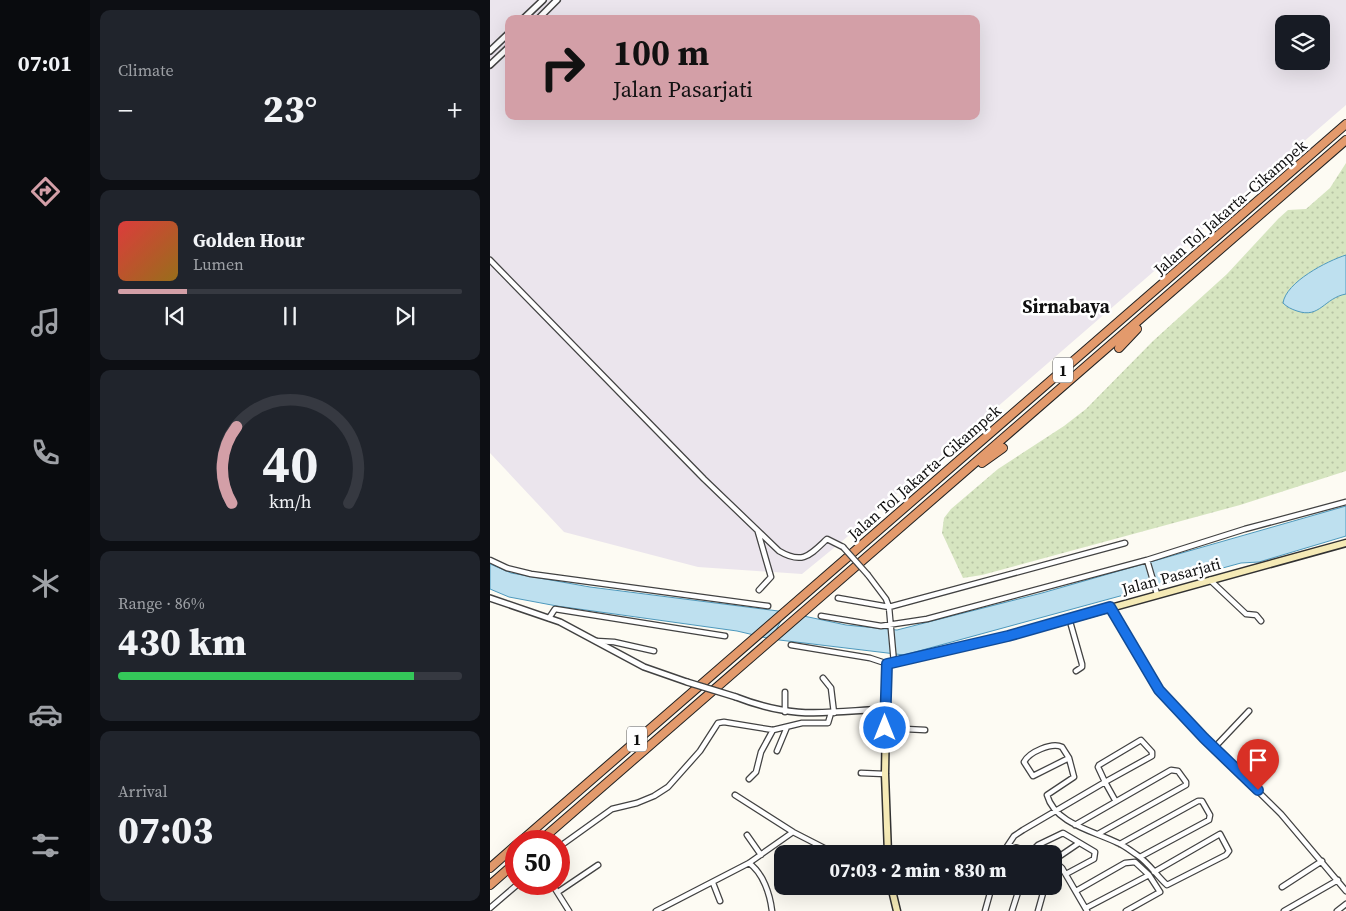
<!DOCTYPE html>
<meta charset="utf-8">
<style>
body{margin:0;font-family:"Source Serif 4",serif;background:#20242c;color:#f1f3f6;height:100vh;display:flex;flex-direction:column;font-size:19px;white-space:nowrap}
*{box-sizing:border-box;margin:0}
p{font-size:16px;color:#9ea1a6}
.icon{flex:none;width:28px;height:28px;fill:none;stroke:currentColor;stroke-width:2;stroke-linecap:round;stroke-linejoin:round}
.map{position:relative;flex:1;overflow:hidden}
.side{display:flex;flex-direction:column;gap:10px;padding:10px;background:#0d0f14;width:400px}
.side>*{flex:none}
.top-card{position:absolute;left:15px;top:15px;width:475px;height:105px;border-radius:10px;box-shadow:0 5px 20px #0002;background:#d39fa7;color:#111;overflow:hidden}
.controls{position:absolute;left:785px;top:15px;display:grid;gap:10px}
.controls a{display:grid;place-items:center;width:55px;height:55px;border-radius:10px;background:#171b24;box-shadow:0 5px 20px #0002;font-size:25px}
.speed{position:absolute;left:15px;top:830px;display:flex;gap:10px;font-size:25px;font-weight:700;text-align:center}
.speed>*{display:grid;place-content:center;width:65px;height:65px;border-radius:50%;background:#171b24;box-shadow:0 5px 20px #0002;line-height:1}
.speed .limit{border:8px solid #d22;background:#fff;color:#111}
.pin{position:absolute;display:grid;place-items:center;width:42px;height:42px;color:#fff;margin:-51px -21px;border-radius:50% 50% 50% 0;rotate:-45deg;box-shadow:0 0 5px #0007}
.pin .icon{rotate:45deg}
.me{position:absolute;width:55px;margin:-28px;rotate:0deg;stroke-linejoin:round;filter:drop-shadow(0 0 4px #0008)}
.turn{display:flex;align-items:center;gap:18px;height:105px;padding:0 25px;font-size:22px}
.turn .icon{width:65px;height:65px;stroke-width:2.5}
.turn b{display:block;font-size:35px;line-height:42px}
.big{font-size:38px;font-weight:800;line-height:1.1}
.side .widget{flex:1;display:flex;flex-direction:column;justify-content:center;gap:8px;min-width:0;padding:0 18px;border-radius:10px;background:#20242c}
.side .dial{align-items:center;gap:0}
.dial svg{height:130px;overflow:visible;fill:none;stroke:#363941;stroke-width:7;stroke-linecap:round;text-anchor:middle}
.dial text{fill:#f1f3f6;stroke:none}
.song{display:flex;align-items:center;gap:15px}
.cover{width:60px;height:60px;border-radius:8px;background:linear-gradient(135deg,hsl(0 70% 55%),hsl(40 70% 35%))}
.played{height:5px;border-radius:2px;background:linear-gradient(90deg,#d39fa7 20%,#363941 20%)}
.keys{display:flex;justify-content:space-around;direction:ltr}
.heat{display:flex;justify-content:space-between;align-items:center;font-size:28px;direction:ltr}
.charge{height:8px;border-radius:4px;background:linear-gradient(90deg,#34c759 86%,#363941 0)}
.trip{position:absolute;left:284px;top:845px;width:288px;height:50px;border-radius:10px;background:#171b24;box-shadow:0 5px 20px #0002;font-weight:800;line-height:50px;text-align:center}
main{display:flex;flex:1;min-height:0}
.menu{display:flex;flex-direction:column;width:90px;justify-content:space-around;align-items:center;background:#090b0e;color:#9ea1a6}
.menu .icon{width:35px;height:35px}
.menu .selected{color:#d39fa7}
.menu b{font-size:22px;color:#f1f3f6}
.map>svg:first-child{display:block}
</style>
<main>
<nav class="menu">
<b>07:01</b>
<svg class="icon selected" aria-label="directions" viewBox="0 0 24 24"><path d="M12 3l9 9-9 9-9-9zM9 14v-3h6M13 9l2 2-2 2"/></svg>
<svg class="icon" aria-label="music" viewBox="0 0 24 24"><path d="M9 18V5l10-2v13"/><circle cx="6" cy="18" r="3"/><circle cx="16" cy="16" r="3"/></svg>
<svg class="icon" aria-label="phone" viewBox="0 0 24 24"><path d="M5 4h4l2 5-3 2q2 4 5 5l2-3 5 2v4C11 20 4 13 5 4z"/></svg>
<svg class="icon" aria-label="climate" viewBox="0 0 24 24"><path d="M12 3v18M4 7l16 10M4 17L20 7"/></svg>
<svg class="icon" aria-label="car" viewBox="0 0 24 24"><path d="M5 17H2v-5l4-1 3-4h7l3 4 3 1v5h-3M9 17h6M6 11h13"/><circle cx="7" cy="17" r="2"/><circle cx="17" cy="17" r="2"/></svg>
<svg class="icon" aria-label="filters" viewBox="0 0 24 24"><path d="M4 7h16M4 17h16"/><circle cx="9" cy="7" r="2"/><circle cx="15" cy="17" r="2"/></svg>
</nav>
<section class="side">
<div class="widget"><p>Climate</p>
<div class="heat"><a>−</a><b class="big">23°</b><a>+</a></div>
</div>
<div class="widget">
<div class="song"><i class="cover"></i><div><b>Golden Hour</b><p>Lumen</p></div></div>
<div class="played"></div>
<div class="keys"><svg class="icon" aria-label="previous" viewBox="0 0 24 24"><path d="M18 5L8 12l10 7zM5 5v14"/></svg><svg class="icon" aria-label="pause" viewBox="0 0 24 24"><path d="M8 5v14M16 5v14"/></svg><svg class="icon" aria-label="next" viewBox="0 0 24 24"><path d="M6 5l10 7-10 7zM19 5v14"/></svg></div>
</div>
<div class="widget dial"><svg viewBox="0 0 100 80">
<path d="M14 69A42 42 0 1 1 86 69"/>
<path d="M14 69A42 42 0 0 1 17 22" stroke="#d39fa7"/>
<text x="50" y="56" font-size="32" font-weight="700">40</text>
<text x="50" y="72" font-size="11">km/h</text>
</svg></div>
<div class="widget"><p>Range · 86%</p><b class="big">430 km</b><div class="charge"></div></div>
<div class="widget"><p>Arrival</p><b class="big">07:03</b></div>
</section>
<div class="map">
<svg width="856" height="911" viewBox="0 0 856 911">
<defs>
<pattern id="green-dots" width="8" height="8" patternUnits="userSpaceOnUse" patternTransform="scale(1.25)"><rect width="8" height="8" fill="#d6e5c0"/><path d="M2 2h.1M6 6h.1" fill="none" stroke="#b6c3a4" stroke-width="1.8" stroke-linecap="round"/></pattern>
</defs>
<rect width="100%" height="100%" fill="#fdfbf3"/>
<path fill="#ebe5ed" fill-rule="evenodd" d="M0,0H856V105L350,543L312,574L208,567L74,532L0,453ZM19,19H486V116H19ZM794,24H831V61H794Z"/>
<path fill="url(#green-dots)" d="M856,163V471L750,505L492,575L473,578L452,533L454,518L461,509L508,469L574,426L596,409L663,341L737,274L788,219L798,210L816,209L840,188Z"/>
<path fill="#bee0ef" stroke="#4e99bd" d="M856,255V294C834,298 830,319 807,311C801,309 797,307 793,303C796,282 837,261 856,255Z
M856,506V536L769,562L751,563L414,655L281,639L247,631L67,606L19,597L0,589V564L21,573L100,587L296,612L282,637L309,615L356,625L407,630L552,593Z"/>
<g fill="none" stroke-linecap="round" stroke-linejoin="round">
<g stroke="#424242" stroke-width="7">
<path id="minor" d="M0,260L214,479L289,551C313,565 320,555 337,539L353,547
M268,532L281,577L269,590
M0,560L17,568L41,574L278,606
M657,560L667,594
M378,575L396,599L399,607L404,663
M720,580L756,614L766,615L771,621
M348,598L399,607L635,543
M620,607L669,690L714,738L791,814L856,891
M331,616L391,626L437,619L657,560L755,529L856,502
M59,618L65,609L235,636
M579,618L592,664V667L586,671
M106,641L124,642L164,651
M301,645L380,658L398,664
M333,678L341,688L344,713
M295,692V712
M395,728L435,730
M724,748L759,711
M287,751L297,727
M579,758L543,776L534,762C539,752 562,742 572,747L579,758L584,777L557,795C565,824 604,831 628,843C635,846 641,851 647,855C659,863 667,876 677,885L736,855L739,851L730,834L664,872
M371,773L395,774
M259,779L266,772L271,752L283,730
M245,795L303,832L346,854
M585,825L681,770L688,771L696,782V785L608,834
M257,835L271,855
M630,844L708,801H712L720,815L719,820L650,857
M518,845L547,854
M69,847L122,809L147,803L164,796L178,787L210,751L228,723L234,722L283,730L312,723H338L341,713
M512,854L524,836L533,830L615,782L608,767L609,765L651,740L662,752V756L615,782L625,800
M539,854L548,845L573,833L605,852L604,859L576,874
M562,859L572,868L597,911
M259,863C273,873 280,894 282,911
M562,863L564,860L589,843
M223,883L230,901
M62,884L79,911
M792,887L832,861
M586,891L635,863L645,862L659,875L670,892L636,911
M68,892L108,865
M0,908L28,884
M596,908L659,875
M166,911L259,863L303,832
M495,911L502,886
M522,911L530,886
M548,911L555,886
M794,911L848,880
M847,911L856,904"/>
</g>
<g stroke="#424242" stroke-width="8">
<path id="tertiary" d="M33,19L53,0
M48,19L67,0
M0,51L19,33
M0,65L19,47
M0,598L70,622L154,667L197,682
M246,697C305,720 335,712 395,709"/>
</g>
<g stroke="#313131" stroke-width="9">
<path id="secondary" d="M398,854L395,774L397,664L519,636L856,543
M401,886L407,911"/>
</g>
<g stroke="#202020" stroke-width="10">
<path id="motorway" d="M629,348L647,329
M492,463L513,448
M31,841L856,124
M50,841L856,140
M0,868L26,845
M0,885L26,862"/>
</g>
<use href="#minor" stroke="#fff" stroke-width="4.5"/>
<use href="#tertiary" stroke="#fff" stroke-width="5"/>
<use href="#secondary" stroke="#f5eab6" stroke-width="6"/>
<use href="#motorway" stroke="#e39a6c" stroke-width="8"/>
<g stroke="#424242" stroke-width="7" stroke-linecap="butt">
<path id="minor-bridge" d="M353,547L378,575"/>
</g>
<g stroke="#424242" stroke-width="8" stroke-linecap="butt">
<path id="tertiary-bridge" d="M197,682L246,697"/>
</g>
<use href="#minor-bridge" stroke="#fff" stroke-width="4.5"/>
<use href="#tertiary-bridge" stroke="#fff" stroke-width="5"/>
</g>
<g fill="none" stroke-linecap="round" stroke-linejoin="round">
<g stroke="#114b97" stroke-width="12">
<path id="route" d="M395,728L397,664L518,636L620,607L669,690L714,738L768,790"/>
</g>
<use href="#route" stroke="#1a73e8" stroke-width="9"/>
</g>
<g text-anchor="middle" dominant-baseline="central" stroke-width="5" stroke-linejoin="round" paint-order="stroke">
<g fill="#fff" stroke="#575757" stroke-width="1">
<rect x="563" y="357.5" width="20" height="25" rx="4"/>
<rect x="137" y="726.5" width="20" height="25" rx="4"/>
</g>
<g font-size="15" font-weight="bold" fill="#0f0f0f">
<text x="573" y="370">1</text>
<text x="147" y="739">1</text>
</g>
<g font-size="16" fill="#0f0f0f" stroke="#fff">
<text transform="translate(740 207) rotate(-41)">Jalan Tol Jakarta–Cikampek</text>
<text transform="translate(434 472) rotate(-41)">Jalan Tol Jakarta–Cikampek</text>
<text transform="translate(681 576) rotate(-15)">Jalan Pasarjati</text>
</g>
<g font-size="19" font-weight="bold" fill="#0f0f0f" stroke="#fff">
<text x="576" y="306">Sirnabaya</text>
</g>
</g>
</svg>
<div class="controls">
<a><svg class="icon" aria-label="layers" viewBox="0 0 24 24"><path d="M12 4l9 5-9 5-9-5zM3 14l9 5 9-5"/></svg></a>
</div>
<div class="speed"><div class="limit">50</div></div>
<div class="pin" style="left:768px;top:790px;background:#d93025"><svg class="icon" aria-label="arrive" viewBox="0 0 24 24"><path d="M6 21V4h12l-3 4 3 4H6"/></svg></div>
<svg class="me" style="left:395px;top:728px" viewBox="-20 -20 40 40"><circle r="17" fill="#1a73e8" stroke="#fff" stroke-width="3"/><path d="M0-11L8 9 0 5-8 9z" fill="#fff"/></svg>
<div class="trip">07:03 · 2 min · 830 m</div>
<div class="top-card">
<div class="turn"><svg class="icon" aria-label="right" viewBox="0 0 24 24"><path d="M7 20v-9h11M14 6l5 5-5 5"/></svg><div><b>100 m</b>Jalan Pasarjati</div></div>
</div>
</div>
</main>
